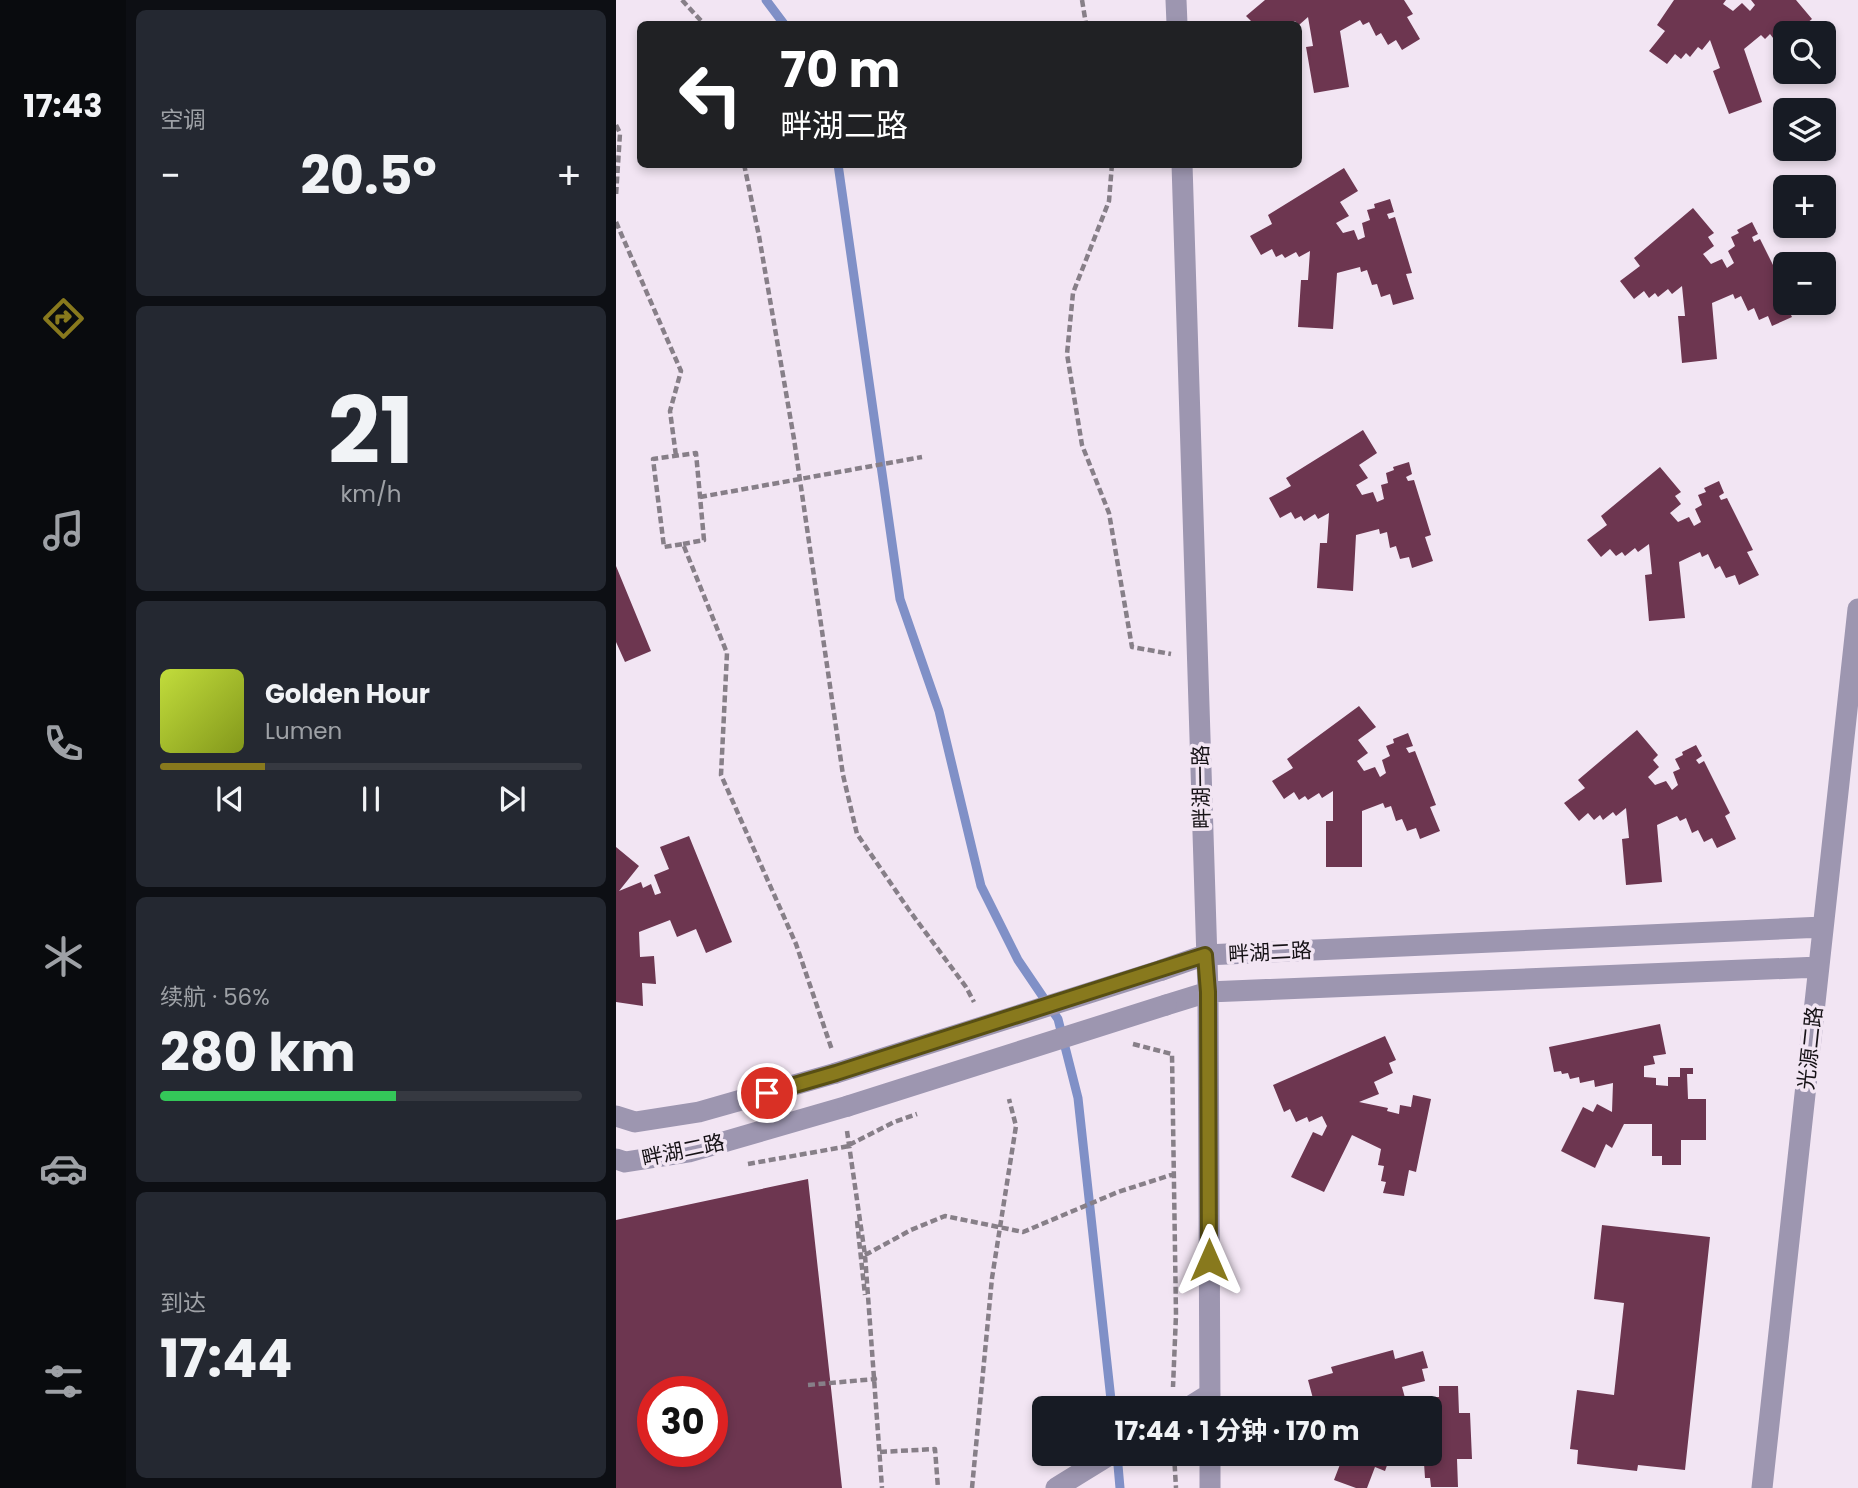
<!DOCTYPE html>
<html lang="zh">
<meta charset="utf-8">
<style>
body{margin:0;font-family:Poppins,"Noto Sans SC",sans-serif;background:#242831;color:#f1f3f6;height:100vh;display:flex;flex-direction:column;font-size:26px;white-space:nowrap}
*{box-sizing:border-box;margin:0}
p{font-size:23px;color:#9ea1a6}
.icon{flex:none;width:38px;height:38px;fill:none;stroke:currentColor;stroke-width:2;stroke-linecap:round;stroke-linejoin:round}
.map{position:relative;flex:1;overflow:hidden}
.drawer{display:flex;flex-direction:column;gap:10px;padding:10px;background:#0d0f14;width:490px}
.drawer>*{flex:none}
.top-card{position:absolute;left:21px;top:21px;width:665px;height:147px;border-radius:10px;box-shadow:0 4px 10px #0003;background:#202124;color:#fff;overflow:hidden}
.fabs{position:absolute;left:1157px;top:21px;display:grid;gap:14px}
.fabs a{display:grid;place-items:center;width:63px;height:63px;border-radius:10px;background:#171b24;box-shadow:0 4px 10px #0003;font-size:35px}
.speed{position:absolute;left:21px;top:1376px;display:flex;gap:14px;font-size:35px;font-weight:700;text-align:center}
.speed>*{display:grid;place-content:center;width:91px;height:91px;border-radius:50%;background:#171b24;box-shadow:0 4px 10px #0003;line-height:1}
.speed .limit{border:10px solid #d22;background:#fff;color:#111}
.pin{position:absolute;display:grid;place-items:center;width:60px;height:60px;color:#fff;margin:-30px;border:4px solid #fff;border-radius:50%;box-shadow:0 2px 7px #0007}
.me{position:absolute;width:77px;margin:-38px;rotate:0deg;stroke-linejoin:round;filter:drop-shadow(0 0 5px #0008)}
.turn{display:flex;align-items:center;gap:24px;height:147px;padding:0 28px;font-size:32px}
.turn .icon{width:91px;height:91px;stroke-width:2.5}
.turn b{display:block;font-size:49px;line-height:60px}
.big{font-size:52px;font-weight:700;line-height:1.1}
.drawer .widget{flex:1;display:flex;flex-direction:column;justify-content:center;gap:10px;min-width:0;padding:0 24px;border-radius:10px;background:#242831}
.drawer .dial{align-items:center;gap:0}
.dial b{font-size:91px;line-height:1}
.song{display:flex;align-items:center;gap:21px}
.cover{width:84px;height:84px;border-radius:10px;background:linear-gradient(135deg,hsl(70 70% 55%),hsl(70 70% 35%))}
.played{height:7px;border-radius:4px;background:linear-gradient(90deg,#88791d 25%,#363941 25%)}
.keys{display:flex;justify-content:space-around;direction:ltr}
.heat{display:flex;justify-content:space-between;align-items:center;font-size:38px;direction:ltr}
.charge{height:10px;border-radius:5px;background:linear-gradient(90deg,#34c759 56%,#363941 0)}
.trip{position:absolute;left:416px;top:1396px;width:410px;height:70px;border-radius:10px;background:#171b24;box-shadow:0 4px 10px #0003;font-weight:700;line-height:70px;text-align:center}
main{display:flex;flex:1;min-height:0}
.tabs{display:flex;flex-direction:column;width:126px;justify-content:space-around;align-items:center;background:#090b0e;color:#9ea1a6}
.tabs .icon{width:49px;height:49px}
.tabs .selected{color:#88791d}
.tabs b{font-size:32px;color:#f1f3f6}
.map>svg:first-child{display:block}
</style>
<main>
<nav class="tabs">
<b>17:43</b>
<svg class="icon selected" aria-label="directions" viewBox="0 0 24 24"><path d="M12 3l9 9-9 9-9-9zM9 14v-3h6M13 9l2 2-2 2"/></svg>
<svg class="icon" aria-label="music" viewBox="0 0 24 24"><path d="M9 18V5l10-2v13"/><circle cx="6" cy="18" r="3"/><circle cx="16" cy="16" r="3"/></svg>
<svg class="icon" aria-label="phone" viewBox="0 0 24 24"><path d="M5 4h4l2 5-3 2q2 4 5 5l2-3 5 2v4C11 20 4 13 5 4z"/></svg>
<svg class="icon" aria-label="climate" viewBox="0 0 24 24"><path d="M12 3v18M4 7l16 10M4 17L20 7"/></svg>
<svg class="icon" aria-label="car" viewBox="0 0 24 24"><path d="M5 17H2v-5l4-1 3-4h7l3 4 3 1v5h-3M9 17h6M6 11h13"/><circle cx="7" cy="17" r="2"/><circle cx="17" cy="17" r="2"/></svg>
<svg class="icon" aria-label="filters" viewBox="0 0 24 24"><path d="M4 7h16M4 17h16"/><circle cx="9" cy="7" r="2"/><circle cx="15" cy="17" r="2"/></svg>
</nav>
<section class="drawer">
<div class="widget"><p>空调</p>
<div class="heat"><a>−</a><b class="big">20.5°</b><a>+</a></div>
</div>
<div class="widget dial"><b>21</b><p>km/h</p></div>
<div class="widget">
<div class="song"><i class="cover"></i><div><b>Golden Hour</b><p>Lumen</p></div></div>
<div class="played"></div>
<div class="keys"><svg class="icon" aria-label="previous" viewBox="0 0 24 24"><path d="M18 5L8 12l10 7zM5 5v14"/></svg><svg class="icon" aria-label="pause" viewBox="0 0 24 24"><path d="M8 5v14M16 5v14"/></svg><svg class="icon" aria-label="next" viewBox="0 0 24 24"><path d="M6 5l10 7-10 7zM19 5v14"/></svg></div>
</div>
<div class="widget"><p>续航 · 56%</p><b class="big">280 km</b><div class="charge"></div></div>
<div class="widget"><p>到达</p><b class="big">17:44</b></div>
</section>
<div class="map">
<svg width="1242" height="1488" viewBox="0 0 1242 1488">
<rect width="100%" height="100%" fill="#f2e5f3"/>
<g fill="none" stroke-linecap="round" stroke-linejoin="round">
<path stroke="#8090c7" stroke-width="9" d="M150,0L168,24
M222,164L284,599L323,711L365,886L402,960L442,1019L462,1098L496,1409
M501,1454L504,1488"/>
</g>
<path fill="#6d3650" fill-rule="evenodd" d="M649,0H788L797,14L791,17L804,39L786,50L780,40L772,45L765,33L760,36L753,22L747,25L744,20L724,31L733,87L698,93L690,47L697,46L692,17L683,25L679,21L675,24H638L630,16Z
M1058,0H1110L1107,4L1117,11L1126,3L1134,11L1139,5L1135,0H1180L1196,19L1191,23L1200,33H1169V43L1164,47L1154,34L1149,39L1145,35L1128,49L1146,102L1113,114L1097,71L1104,68L1094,40L1086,50L1082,47L1074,57L1070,53L1065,59L1059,54L1051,64L1033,51L1049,31L1041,25Z
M728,168L742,191L724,202L733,216L720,223L727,233L738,230L742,240L749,237L746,223L754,220L751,210L759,208L758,204L774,199L778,212L771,214L773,219L779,217L796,273L790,274L798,299L777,305L774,294L765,297L761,284L756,285L751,270L745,272L744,267L721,273L717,329L682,327L685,280H692L694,251L683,257L680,252L669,258L666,254L660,257L656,249L645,255L634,236L656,224L652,215Z
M1077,208L1098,233L1092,237L1098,246L1087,254L1095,264L1106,259L1111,268L1118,263L1112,251L1119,246L1115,237L1123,233L1121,230L1136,222L1142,234L1136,237L1138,242L1144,239L1169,289V292L1164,294L1176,317L1156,326L1152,316L1143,320L1138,308L1132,311L1125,296L1119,299L1117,294L1096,303L1101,359L1066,363L1062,316H1069L1066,286L1056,294L1052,289L1042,297L1039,293L1033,298L1028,291L1018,299L1004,281L1024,266L1018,258Z
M747,430L761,453L743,465L752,478L740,485L746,495L757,492L761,502L768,499L765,485L772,483L770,473L778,470L777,467L793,462L796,474L790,477L792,481L798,480L815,535L809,537L817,561L796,568L793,557L784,559L780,546L774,548L771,532L764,534L763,529L740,535L737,591L701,588L704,543H711L713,513L702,519L699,514L688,521L685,516L679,519L675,512L664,518L653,498L675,486L670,478Z
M1044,467L1065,492L1059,496L1065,504L1054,513L1062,522L1073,517L1078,526L1085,522L1079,509L1086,505L1082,495L1090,492L1088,488L1103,481L1108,493L1103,496L1105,500L1111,498L1137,550L1131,552L1143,575L1123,585L1119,575L1110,578L1104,566L1099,569L1092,554L1086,557L1084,552L1063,562L1069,618L1033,621L1029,575L1036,574L1033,544L1022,552L1019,548L1009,556L1006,552L1000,556L994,549L985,557L971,540L991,525L985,516Z
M0,566L35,651L9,662L0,642Z
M743,706L760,727L742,740L752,753L741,761L748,771L759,767L764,777L770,773L766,760L774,756L770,746L778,743L777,739L792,733L797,746L790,748L793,753L799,751L820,805L814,807L824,831L804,839L800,828L791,831L786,819L780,821L775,806L769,808L767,803L746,811V867H710V821H717V791L706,798L703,793L692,800L689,796L683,800L678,792L668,799L656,781L677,768L671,759Z
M1021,730L1042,755L1037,760L1043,767L1032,777L1039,785L1050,781L1056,790L1062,785L1057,772L1064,769L1059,759L1067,755L1066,752L1080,745L1086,756L1080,760L1083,764L1088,761L1114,813L1109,816L1120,839L1101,848L1096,838L1088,842L1082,830L1076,833L1070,818L1064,821L1061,816L1041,825L1046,882L1010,885L1006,839L1013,838L1010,808L1000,816L997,812L987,820L984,815L978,820L972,813L963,821L948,803L969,788L962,780Z
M73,836L116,942L90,953L80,929L61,937L54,920L23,932L24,957L38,956L40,984L26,983L27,1006L0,1002V847L23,866L3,891L25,882L27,888L35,884L39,895L45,893L38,875L53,869L44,847Z
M1044,1024L1050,1054L1037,1056L1039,1064L1028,1066V1077L1040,1078V1085L1052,1086V1077H1064V1068H1077V1074H1071L1072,1099H1090V1140H1065V1165H1046V1156H1036V1124H1008L996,1148L990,1144L979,1168L945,1151L967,1107L977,1112L981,1104L996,1112L997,1083L979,1087L978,1080L964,1083L963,1077L954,1079L952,1073L946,1074L945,1071L938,1072L933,1047Z
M769,1036L780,1060L773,1063L777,1073L758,1082L763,1094L743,1102L772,1108L771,1111L783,1114L784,1105L795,1107L797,1095L815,1099L800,1172L793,1170L788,1196L767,1193L770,1182L765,1181L768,1166L762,1165L765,1149L736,1135L708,1192L675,1177L697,1132L706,1136L711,1126L706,1116L693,1122L691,1117L680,1122L674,1109L668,1112L657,1085Z
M192,1179L226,1488H0V1220ZM37,1391H96V1451H37Z
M986,1225L1094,1237L1069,1470L1022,1465L1021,1471L961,1464L962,1450L954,1449L961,1390L998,1395L1008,1303L978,1299Z
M777,1350L779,1359L807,1351L812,1368L806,1369L809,1381L786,1387L791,1405H801V1409H707L706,1404L699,1406L692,1380L717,1373L715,1367Z
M823,1386H842L843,1413H854L856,1459H841L842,1487H815L814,1478H809L808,1463H802V1454H814V1397H823Z
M728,1454H775L769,1471L759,1467L751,1488H740L718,1480Z"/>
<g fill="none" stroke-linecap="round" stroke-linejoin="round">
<path stroke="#877f88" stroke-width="4.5" stroke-dasharray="7 3.5" stroke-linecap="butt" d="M66,0L88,24
M466,0L470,24
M0,125L4,133L0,196
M128,164L143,236L178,439L227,775L241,834L293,910L350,987L358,1002
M496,164L493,201L457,293L451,354L466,445L493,513L516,647L555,654
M0,222L65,371L54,411L60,456
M67,544L88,540L80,453L37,459L48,547L67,544L111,653L105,775L180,944L216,1050
M517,1044L556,1054L560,1315L557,1387
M231,1131L249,1255L266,1488
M233,1145L278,1122L301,1114
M132,1164L233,1146
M241,1221L249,1295
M249,1255L295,1230L329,1216L407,1232L502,1192L558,1174
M192,1385L259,1379L258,1377
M264,1452L319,1449L322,1488
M558,1454L560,1488
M356,1488L376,1278L400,1126L393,1099"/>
<path stroke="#9d96b0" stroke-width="21" d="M560,0L561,24
M566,164L592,992L594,1409
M546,970L589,955L1207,927
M550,1005L592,992L1203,967
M0,1116L19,1122L83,1112L220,1073
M0,1159L9,1162L73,1152L232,1106
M570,1409L594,1394
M594,1454V1488
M440,1488L495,1454
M1146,1488L1242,609"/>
<path stroke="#877f88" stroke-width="4.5" stroke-dasharray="7 3.5" stroke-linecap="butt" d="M84,497L306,457"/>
<path stroke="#9d96b0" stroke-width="21" d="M220,1073L546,970
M232,1106L550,1005"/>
</g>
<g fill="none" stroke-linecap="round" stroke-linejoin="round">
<g stroke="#584f13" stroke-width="18">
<path id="route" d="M151,1093L220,1073L589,955L592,992L593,1260"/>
</g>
<use href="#route" stroke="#88791d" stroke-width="12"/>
</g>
<g text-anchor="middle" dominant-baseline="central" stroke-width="7" stroke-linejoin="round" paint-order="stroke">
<g font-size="21" fill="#161216" stroke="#f2e5f3">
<text transform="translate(585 787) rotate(-91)">畔湖一路</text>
<text transform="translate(654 952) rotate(-3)">畔湖二路</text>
<text transform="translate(1194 1048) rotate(-84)">光源二路</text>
<text transform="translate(67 1150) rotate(-12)">畔湖二路</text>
</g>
</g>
</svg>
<div class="fabs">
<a><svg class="icon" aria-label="search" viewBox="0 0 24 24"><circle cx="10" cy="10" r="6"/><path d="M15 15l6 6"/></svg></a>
<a><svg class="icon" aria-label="layers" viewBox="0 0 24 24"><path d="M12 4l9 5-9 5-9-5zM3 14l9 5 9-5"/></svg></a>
<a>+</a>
<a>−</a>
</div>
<div class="speed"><div class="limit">30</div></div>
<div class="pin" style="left:151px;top:1093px;background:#d93025"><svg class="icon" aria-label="arrive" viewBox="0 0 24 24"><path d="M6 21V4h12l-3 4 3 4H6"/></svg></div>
<svg class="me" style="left:593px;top:1260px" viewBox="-20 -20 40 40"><path d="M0-17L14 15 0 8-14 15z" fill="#88791d" stroke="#fff" stroke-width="4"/></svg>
<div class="trip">17:44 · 1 分钟 · 170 m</div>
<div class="top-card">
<div class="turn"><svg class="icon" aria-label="left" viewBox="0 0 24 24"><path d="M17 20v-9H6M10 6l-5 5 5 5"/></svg><div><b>70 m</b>畔湖二路</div></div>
</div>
</div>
</main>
